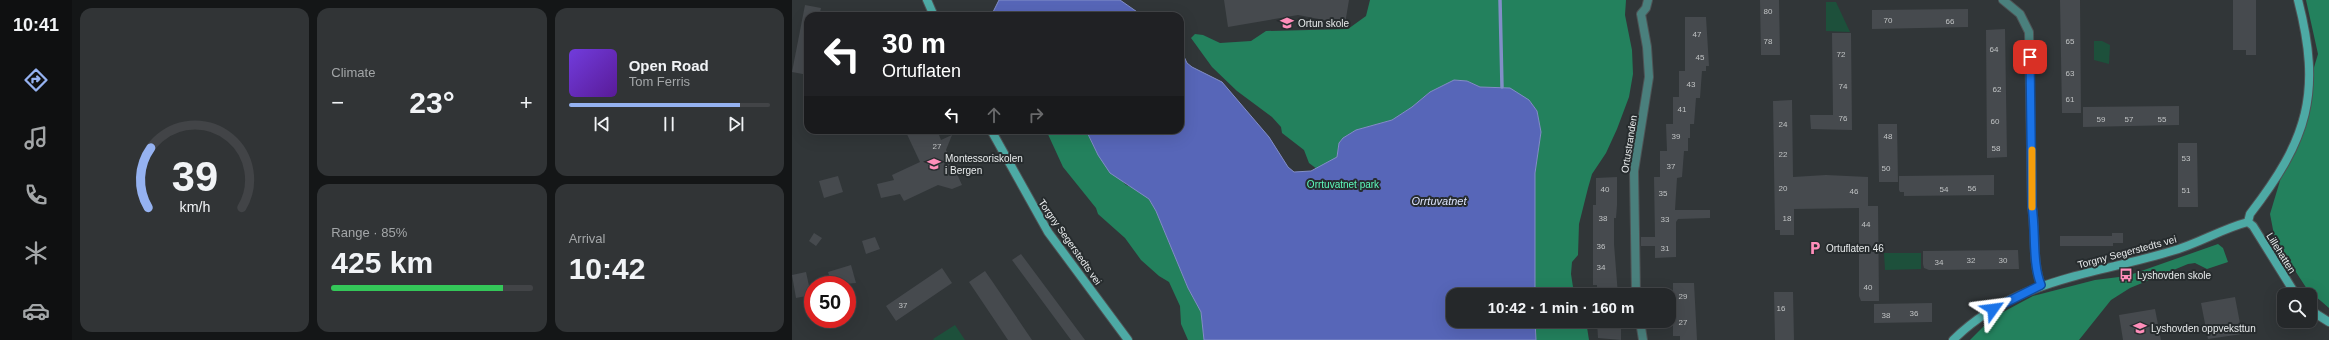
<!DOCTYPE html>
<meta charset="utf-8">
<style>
body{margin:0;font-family:Helvetica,sans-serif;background:#313436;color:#f1f3f6;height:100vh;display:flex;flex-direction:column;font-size:15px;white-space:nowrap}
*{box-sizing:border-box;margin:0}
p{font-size:13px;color:#a3a6a8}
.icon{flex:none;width:22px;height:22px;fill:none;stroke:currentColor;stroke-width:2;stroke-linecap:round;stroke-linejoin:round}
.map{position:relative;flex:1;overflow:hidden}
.details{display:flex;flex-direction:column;gap:8px;padding:8px;background:#141617;width:720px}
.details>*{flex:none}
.hud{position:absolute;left:12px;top:12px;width:380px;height:122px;border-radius:12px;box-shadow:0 4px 16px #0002,0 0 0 1px #424447;background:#202124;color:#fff;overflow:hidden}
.buttons{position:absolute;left:1485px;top:288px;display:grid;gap:8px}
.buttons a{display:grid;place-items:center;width:40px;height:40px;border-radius:8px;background:#25282a;box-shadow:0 4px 16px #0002,0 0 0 1px #424447;font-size:20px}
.speed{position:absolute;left:12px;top:276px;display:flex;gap:8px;font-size:20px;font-weight:700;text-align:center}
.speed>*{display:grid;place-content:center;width:52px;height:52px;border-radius:50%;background:#25282a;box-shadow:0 4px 16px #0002,0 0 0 1px #424447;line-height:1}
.speed .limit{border:6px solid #d22;background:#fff;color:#111}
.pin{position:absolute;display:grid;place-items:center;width:34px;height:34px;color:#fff;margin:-17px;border-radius:8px;box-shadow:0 2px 6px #0006}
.me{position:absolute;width:44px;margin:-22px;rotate:59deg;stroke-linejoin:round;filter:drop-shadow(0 0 3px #0008)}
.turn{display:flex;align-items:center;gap:14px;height:84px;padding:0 12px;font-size:18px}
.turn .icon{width:52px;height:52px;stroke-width:2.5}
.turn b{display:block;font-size:28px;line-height:34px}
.lanes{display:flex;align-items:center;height:38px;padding:0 12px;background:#0003;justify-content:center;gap:20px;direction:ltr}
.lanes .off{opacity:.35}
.big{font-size:30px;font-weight:700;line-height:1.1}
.details .tile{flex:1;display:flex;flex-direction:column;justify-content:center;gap:6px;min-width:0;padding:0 14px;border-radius:12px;background:#313436}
.details .dial{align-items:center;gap:0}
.dial svg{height:104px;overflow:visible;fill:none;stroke:#424447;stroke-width:7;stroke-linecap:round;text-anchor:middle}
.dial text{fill:#f1f3f6;stroke:none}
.song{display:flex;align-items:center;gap:12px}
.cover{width:48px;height:48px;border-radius:6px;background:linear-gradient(135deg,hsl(260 70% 55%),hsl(270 70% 35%))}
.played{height:4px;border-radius:2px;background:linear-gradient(90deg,#95b2f1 85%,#424447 85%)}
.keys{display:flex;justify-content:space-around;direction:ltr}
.heat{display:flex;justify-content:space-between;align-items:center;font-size:22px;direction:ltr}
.charge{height:6px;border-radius:3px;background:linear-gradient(90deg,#34c759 85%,#424447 0)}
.details .tiles{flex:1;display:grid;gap:8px;grid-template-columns:repeat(3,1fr)}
.tile:first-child{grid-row:span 2}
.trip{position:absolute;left:654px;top:288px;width:230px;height:40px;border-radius:12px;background:#25282a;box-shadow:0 4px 16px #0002,0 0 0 1px #424447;font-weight:700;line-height:40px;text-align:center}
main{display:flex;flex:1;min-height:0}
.tab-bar{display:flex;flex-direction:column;width:72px;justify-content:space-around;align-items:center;background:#0f1011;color:#a3a6a8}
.tab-bar .icon{width:28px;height:28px}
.tab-bar .active{color:#95b2f1}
.tab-bar b{font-size:18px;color:#f1f3f6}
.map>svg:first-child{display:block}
</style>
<main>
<nav class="tab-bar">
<b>10:41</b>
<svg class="icon active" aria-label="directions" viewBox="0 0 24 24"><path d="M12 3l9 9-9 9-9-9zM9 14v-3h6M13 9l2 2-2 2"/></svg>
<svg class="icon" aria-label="music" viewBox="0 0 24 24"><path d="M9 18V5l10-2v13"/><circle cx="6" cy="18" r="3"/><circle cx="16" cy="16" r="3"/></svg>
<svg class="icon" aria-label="phone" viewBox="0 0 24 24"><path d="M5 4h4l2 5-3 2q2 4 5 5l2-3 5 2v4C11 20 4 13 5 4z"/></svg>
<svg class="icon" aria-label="climate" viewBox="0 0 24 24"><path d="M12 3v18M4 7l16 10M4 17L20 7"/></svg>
<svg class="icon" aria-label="car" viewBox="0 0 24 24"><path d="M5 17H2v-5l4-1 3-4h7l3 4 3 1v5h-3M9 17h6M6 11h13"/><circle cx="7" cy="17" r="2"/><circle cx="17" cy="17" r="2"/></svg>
</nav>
<section class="details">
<div class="tiles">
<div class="tile dial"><svg viewBox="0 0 100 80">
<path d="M14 69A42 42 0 1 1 86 69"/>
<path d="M14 69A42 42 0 0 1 16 23" stroke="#95b2f1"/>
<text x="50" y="56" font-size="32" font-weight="700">39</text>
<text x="50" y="72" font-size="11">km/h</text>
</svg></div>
<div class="tile"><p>Climate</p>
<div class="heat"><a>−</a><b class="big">23°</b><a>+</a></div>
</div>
<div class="tile">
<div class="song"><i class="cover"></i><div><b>Open Road</b><p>Tom Ferris</p></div></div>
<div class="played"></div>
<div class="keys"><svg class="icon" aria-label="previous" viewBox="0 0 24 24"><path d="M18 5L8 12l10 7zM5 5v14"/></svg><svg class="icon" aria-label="pause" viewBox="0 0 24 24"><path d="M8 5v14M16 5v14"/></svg><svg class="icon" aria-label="next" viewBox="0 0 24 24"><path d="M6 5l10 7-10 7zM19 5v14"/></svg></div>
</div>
<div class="tile"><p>Range · 85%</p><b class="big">425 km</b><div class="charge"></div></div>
<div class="tile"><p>Arrival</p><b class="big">10:42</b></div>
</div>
</section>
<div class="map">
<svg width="1537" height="340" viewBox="0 0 1537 340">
<rect width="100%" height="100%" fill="#313638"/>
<path fill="#1d503b" d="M1034,2H1044L1058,32L1034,31Z
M1302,41H1310L1318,45L1317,64L1302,60Z
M1092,253H1129V269L1093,270Z
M163,325L173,340H142L141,339Z"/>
<path fill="#23815d" d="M578,0H834L833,15L840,50L841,74L837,97L825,129L814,153L800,174L796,188L787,224L786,255L780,262L779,274L781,287L788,295H743V173L749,132L745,111L737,100L710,87H688L675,81L662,80L638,92L620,107L600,120L564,130L551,138L547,143L545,157L525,169L517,163L512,150L490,133L489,127L480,117L445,91L420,67L399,38L403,34L411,35L428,43L459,41L474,31L556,29L574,16Z
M1514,0H1537V308L1515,289L1483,240L1478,214L1526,54Z
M254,130H294L306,155L334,185L347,190L357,199L364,211L396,288L409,312L412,340H396L389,324L388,306L377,282L367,276L349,260L333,238L306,214L304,208L271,167Z
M1426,244L1431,248L1436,262L1415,269L1403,263L1396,264L1338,288L1319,300L1287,340H1178L1200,318L1241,296L1303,280L1335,276Z
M743,321H794L797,340H744Z"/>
<path fill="#5766b8" stroke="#828ec8" d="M207,0H328L351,16H199Z
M388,48L395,63L400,67L430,82L477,137L496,167L502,172L519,171L545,157L547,143L551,138L564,130L600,120L620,107L638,92L662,80L675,81L688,87L718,88L737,100L745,111L749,132L743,173V295H661V321H743L744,340H412L409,312L396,288L364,211L357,199L318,173L306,155L294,130H388Z"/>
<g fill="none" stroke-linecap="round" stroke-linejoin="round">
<path stroke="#828ec8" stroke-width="3.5" d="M708,0L710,87"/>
</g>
<path fill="#464a4e" d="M432,0H557L553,24L506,15L436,27Z
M968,0H987L988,55H969Z
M1268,0H1288L1289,113H1270Z
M1441,0H1464V55H1454V50H1441Z
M13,5L29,8L27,16H16V75L0,72Z
M1176,9V27L1080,29V10Z
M893,17H914L917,66H914V71H910L908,98H904L902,124H898V138H896V151H892L890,177L885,178L883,210H918V218L886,219L884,222V257L863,258V246H849V237H863L862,177H868V151H875L874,124H881V97H887V71H893Z
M1213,29L1215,157L1195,158L1194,30Z
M1040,33H1059L1060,130L1019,129L1018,115H1041Z
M1000,100L1001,177L1034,175L1076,177V206H1086L1087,301H1069L1067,296V208L1002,209V235H988V230H983L981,101Z
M1387,106V125L1291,127V107Z
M1086,124H1105L1106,182H1087Z
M113,130H145L149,140L160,135L154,150L170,185L160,189L146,185L112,201L108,194L89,198L85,184L102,180L100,175L128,162Z
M1386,143H1405L1406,207H1386Z
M1202,175V195L1112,196V192H1108L1107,190V176Z
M46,176L51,192L32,198L27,181Z
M825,177V205L824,218H822V244L826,295H805V285H801V205H804V178Z
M22,233L30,238L24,246L17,241Z
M1320,233H1331V243H1321V246H1268V236H1320Z
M83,237L88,249L74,254L70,241Z
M1226,250L1227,269L1137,270L1132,268L1131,264V251Z
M229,254L293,340H279L220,260Z
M59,265L64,283L40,285L36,272Z
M150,268L160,283L104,321L94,306Z
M193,271L200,281L240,340H216L177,282Z
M14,272L19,295L4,298L0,275Z
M881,283H902L905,340H888V336H881Z
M982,292H1001L1002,340H983Z
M1443,297L1450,334L1416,339L1409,303Z
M1140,303V322L1082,323V304Z
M1363,309L1369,340H1331L1327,315Z
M805,321H829V340L806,338Z"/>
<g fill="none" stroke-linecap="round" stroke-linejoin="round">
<g stroke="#4e5355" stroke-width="10">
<path id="minor" d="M1211,0L1228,14L1237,32L1240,207C1244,231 1240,263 1249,285
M844,295L842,171L857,77L855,47L849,14L854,8L856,0
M848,321L851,340"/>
</g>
<g stroke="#4e5355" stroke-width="10">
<path id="secondary" d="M135,0L142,16
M199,130L256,232L336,340
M1456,222L1458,214C1516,139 1530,93 1506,0
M1456,222L1461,226L1504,295
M1518,310L1537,322
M1161,340C1223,279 1301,275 1380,251C1406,244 1429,229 1456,222"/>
</g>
<use href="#minor" stroke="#4a807d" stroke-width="8"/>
<use href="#secondary" stroke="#4daaa5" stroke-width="8"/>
</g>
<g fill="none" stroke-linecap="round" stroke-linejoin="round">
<g stroke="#114b97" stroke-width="10">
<path id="route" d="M1201,309L1249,285C1240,264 1244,231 1240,206L1238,57"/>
</g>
<use href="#route" stroke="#1a73e8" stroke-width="7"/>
<path stroke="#f59e0b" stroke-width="7" d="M1240,150V207"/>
</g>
<defs>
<g id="school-bare" transform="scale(1.08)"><path d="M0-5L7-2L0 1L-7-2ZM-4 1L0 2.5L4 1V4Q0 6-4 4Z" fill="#ff8eba" stroke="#272c2e" stroke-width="2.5" paint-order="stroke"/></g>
<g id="parking-bare" transform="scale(1.08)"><path d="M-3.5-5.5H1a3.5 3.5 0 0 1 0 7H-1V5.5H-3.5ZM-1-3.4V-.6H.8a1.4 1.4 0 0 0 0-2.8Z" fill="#ff8eba" stroke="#272c2e" stroke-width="2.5" paint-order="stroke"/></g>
<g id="bus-bare" transform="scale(1.08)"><path d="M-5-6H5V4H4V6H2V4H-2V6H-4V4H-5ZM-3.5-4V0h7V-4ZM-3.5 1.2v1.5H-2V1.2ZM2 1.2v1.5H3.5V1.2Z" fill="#ff8eba" stroke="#272c2e" stroke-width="2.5" paint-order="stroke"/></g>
</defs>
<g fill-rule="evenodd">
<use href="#school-bare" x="495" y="23"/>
<use href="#school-bare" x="142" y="164"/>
<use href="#parking-bare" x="1023" y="248"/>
<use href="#bus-bare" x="1334" y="275"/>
<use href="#school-bare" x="1348" y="328"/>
</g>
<g text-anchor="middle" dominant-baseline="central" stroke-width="4" stroke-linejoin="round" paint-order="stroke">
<g font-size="8" fill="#c0c3c4">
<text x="976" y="11">80</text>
<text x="1096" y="20">70</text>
<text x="1158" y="21">66</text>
<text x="905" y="34">47</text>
<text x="976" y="41">78</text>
<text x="1278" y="41">65</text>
<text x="1202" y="49">64</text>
<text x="1049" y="54">72</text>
<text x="908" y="57">45</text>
<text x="1278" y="73">63</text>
<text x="899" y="84">43</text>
<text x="1051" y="86">74</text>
<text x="1205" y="89">62</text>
<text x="1278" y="99">61</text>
<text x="890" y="109">41</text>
<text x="1051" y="118">76</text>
<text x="1309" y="119">59</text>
<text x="1337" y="119">57</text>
<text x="1370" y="119">55</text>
<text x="1203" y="121">60</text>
<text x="991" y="124">24</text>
<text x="884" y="136">39</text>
<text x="1096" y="136">48</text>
<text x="145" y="146">27</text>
<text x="1204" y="148">58</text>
<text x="991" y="154">22</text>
<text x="1394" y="158">53</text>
<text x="879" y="166">37</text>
<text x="1094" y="168">50</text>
<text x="991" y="188">20</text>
<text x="1180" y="188">56</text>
<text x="813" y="189">40</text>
<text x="1152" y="189">54</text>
<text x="1394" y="190">51</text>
<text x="1062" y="191">46</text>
<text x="871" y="193">35</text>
<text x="811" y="218">38</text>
<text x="995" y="218">18</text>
<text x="873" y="219">33</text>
<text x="1074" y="224">44</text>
<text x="809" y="246">36</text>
<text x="873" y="248">31</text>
<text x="1179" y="260">32</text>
<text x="1211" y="260">30</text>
<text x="1147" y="262">34</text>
<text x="809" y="267">34</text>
<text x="1076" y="287">40</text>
<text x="891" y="296">29</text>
<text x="111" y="305">37</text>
<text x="989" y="308">16</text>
<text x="1122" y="313">36</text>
<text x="1094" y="315">38</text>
<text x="891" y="322">27</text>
</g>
<g font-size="10" fill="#e8ebec" stroke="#272c2e" text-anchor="start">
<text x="506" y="23">Ortun skole</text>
<text x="153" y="158">Montessoriskolen<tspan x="153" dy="12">i Bergen</tspan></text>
<text x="1034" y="248">Ortuflaten 46</text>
<text x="1345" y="275">Lyshovden skole</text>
<text x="1359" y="328">Lyshovden oppveksttun</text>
</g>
<g font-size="10" fill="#e8ebec" stroke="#272c2e">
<text transform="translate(837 144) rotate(-81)">Ortustranden</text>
<text transform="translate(278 242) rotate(55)">Torgny Segerstedts vei</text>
<text transform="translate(1335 252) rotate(-15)">Torgny Segerstedts vei</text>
<text transform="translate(1489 253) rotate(58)">Lillehatten</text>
</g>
<g font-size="10" fill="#5dfabb" stroke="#272c2e">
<text x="551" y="184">Orrtuvatnet park</text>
</g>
<g font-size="11" font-style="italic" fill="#dce3fa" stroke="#272c2e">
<text x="647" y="201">Orrtuvatnet</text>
</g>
</g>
</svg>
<div class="buttons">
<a><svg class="icon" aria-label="search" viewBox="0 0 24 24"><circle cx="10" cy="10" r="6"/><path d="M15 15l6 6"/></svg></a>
</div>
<div class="speed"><div class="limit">50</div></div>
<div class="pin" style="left:1238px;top:57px;background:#d93025"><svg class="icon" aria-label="arrive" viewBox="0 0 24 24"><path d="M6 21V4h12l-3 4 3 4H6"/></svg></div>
<svg class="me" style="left:1201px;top:309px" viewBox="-20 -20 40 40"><path d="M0-17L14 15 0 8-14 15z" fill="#1a73e8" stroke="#fff" stroke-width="4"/></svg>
<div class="trip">10:42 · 1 min · 160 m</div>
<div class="hud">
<div class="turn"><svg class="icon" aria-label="left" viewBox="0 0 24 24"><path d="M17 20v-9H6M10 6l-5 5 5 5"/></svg><div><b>30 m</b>Ortuflaten</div></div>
<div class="lanes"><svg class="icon" aria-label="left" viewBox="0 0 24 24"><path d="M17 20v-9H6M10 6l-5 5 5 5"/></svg><svg class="icon off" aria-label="ahead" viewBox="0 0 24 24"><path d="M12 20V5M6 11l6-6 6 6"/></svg><svg class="icon off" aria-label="right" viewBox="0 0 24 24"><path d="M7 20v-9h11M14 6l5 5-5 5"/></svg></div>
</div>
</div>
</main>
